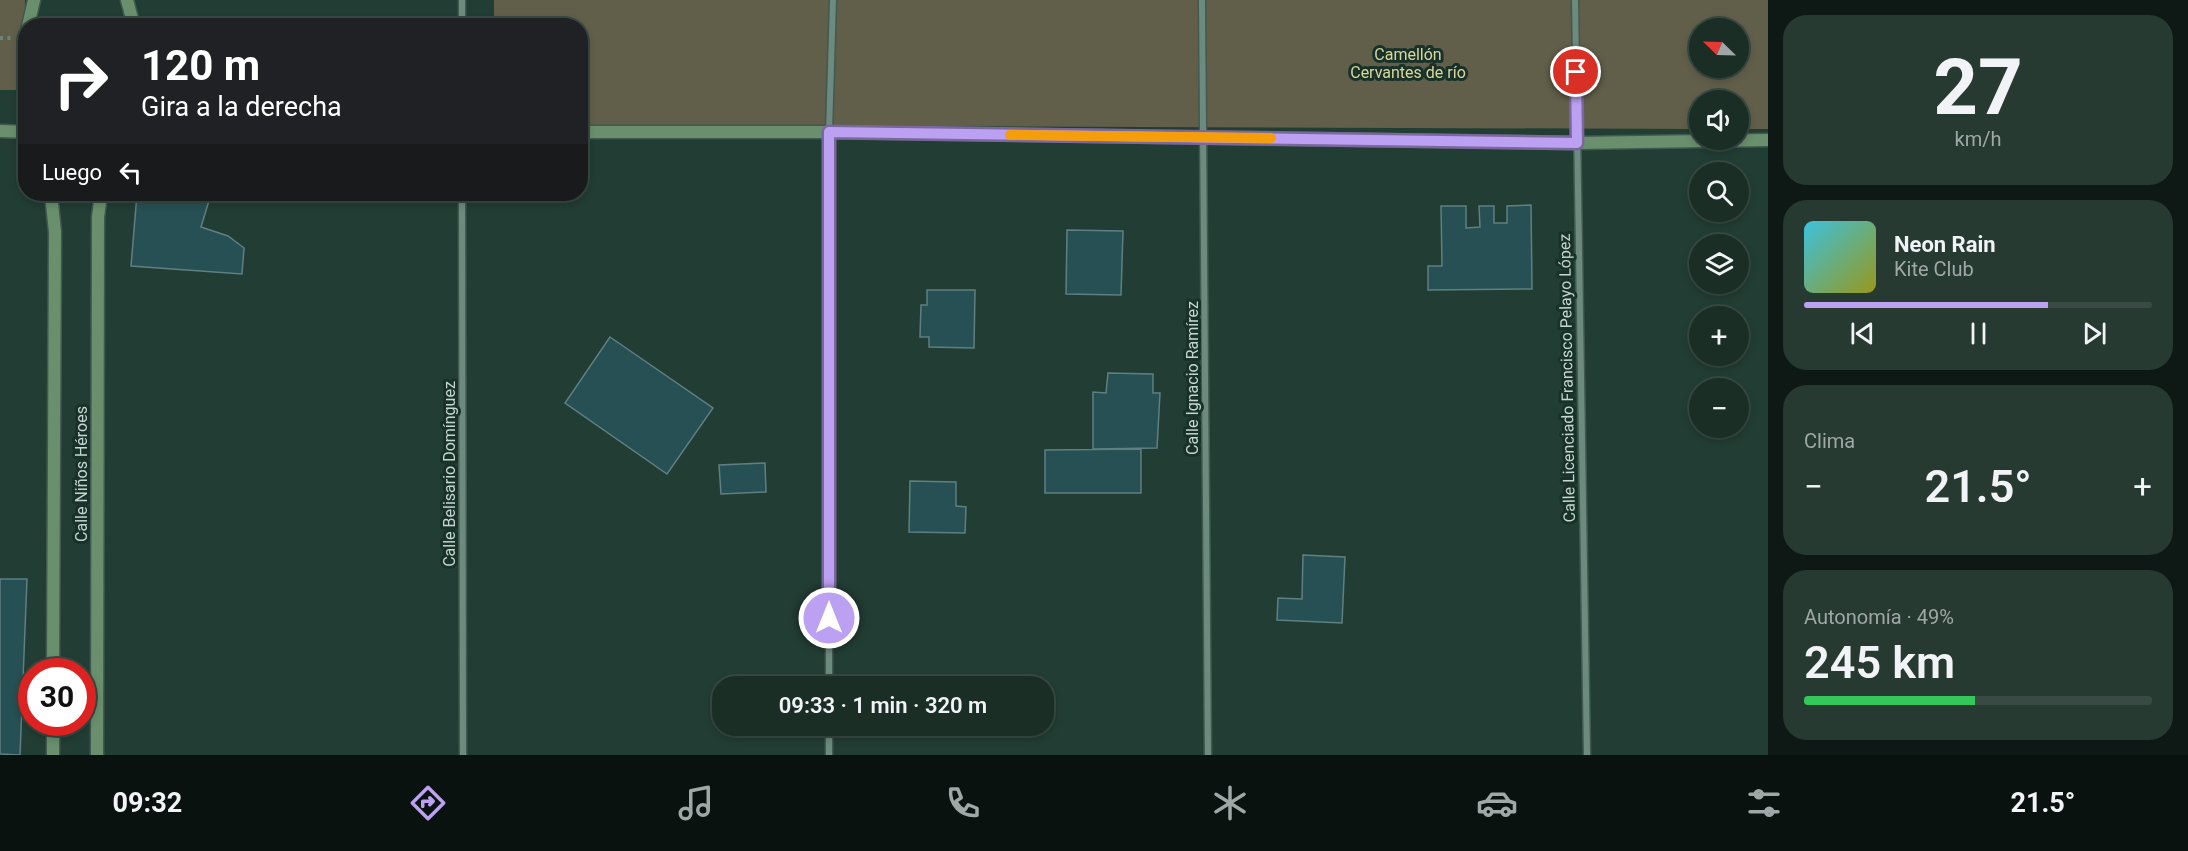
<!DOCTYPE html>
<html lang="es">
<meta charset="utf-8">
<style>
body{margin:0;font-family:Roboto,sans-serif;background:#273a32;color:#f1f3f6;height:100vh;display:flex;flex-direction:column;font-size:22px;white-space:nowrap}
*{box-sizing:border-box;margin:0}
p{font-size:20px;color:#9fa8a7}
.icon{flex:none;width:33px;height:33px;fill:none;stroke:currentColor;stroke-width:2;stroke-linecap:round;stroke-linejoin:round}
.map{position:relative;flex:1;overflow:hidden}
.side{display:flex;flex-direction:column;gap:15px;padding:15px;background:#0e1915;width:420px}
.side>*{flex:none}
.guide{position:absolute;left:18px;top:18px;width:570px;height:183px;border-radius:24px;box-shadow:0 3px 9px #0003,0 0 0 2px #384a43;background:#202124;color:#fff;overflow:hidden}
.needle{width:39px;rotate:293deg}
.controls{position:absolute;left:1689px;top:18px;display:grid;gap:12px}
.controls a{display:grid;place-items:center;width:60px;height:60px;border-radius:50%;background:#1a2e26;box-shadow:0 3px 9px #0003,0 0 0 2px #384a43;font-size:30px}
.speed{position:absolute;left:18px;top:658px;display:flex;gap:12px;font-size:30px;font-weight:700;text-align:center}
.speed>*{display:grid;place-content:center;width:78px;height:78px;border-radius:50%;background:#1a2e26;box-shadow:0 3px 9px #0003,0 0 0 2px #384a43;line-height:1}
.speed .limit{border:9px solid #d22;background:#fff;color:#111}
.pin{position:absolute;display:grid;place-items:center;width:51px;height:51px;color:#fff;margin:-26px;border:3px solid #fff;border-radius:50%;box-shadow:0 2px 6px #0007}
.me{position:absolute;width:66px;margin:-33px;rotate:0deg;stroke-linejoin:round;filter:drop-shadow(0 0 4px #0008)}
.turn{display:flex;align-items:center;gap:21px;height:126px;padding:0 24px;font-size:27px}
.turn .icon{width:78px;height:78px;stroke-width:2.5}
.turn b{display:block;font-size:42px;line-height:51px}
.then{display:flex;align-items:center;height:57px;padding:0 24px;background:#0003;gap:12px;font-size:22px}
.big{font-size:45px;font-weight:600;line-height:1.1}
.side .widget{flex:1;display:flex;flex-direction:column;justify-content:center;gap:9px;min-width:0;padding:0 21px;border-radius:24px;background:#273a32}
.side .dial{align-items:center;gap:0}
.dial b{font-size:78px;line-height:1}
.song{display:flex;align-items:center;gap:18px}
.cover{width:72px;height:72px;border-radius:9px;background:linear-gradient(135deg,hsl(190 70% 55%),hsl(60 70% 35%))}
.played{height:6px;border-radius:3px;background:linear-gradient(90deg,#bca0f2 70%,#384a43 70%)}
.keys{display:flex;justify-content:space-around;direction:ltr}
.heat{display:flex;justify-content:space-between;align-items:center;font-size:33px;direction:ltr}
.charge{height:9px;border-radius:4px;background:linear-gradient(90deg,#34c759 49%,#384a43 0)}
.trip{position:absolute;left:712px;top:676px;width:342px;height:60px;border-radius:24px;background:#1a2e26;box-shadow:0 3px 9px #0003,0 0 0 2px #384a43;font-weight:600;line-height:60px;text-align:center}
.tab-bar{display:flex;height:96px;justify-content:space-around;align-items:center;background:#0a120f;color:#9fa8a7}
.tab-bar .icon{width:42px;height:42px}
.tab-bar .current{color:#bca0f2}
.tab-bar b{font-size:27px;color:#f1f3f6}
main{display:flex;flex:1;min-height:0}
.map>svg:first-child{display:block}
</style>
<main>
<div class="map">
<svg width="1768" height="755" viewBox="0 0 1768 755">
<rect width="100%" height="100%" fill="#223d33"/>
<path fill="#615f4a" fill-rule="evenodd" d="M0,0H25L24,90H0Z
M494,0H1768V129H1739L1738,100H1700L1699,129L581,125L580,26H494ZM1700,28H1738V68H1700Z
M165,21L352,22L351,26H166Z"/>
<path fill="#265053" stroke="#5f8082" stroke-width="1.5" d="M137,194H211L201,227L228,236L244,248L242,274L131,266Z
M1531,205L1532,289L1428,290V266H1442L1441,206H1466V228L1480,227L1479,206H1494V223H1507V206Z
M1067,230L1123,231L1121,295L1066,294Z
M927,290H975L974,348L929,347V337H920L921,305H927Z
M610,337L713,408L667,474L565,403Z
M1108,373L1153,374V393H1160L1157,448L1093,449V392L1106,393Z
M1141,449V493H1045V450Z
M765,463L766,492L721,494L719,465Z
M910,481L956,482V506L966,507L965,533L909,532Z
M1303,555L1345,557L1342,623L1277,620L1278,598L1302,599Z
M0,579H27L20,755L0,754Z"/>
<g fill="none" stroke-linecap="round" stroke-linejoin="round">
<g stroke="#415951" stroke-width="9">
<path id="street" d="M1202,0L1208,755
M1575,0L1587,755
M462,26V0
M462,194L463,755
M829,687V132L833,0
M829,755V726"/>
</g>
<g stroke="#415951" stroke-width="15">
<path id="secondary" d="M127,0L134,26
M28,26L34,0
M0,131L26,132
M580,132H829L1577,143L1768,140
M51,194L55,232L53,672
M53,755V723
M97,755L98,217L101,194"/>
</g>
<path stroke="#6d827a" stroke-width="4" stroke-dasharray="3 4.5" stroke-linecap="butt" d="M0,38H14"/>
<use href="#street" stroke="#6d8a7e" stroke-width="6"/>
<use href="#secondary" stroke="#698f6c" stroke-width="12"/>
</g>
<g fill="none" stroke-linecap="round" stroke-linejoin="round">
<g stroke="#7a689d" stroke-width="15">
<path id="route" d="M829,618V132L1577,143L1576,72"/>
</g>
<use href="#route" stroke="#bca0f2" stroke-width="10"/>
<path stroke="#f59e0b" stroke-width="10" d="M1010,135L1271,138"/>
</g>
<g text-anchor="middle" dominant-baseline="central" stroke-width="6" stroke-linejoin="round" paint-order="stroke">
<g font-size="16" fill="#dbd69a" stroke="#183229">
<text x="1408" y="54">Camellón<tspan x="1408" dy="18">Cervantes de río</tspan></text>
</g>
<g font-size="16" fill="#c6d5cf" stroke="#183229">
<text transform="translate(1192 378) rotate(-90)">Calle Ignacio Ramírez</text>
<text transform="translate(1567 378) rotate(-91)">Calle Licenciado Francisco Pelayo López</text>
<text transform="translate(81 474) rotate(-90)">Calle Niños Héroes</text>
<text transform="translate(449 474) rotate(-90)">Calle Belisario Domínguez</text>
</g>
</g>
</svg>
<div class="controls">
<a><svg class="needle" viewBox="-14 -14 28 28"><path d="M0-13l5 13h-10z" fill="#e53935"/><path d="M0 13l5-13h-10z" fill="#9fa8a7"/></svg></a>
<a><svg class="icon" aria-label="sound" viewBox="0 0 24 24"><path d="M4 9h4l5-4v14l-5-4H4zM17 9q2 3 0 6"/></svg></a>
<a><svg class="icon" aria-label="search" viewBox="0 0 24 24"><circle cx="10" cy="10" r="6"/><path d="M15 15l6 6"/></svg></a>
<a><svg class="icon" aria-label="layers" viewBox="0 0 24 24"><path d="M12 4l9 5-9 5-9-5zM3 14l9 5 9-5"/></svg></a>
<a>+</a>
<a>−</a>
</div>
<div class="speed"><div class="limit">30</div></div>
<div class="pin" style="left:1576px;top:72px;background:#d93025"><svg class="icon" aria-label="arrive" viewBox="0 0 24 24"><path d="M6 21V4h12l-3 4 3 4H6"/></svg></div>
<svg class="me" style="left:829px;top:618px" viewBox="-20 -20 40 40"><circle r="17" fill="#bca0f2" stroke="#fff" stroke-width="3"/><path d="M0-11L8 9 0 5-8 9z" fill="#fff"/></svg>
<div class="trip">09:33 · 1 min · 320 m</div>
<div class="guide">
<div class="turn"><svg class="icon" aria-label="right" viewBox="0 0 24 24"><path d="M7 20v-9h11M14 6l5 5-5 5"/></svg><div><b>120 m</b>Gira a la derecha</div></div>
<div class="then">Luego<svg class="icon" aria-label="left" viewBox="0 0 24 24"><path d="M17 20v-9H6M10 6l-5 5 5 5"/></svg></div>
</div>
</div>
<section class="side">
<div class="widget dial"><b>27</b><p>km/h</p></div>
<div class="widget">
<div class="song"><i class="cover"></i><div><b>Neon Rain</b><p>Kite Club</p></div></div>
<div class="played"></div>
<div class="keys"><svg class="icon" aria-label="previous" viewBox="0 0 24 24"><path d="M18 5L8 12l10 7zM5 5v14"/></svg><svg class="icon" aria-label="pause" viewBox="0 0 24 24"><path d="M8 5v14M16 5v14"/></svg><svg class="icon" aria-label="next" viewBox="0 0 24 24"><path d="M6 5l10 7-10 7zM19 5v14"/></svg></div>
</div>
<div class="widget"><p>Clima</p>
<div class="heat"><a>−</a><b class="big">21.5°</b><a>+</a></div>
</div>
<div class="widget"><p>Autonomía · 49%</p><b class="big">245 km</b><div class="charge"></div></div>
</section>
</main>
<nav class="tab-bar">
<b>09:32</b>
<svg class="icon current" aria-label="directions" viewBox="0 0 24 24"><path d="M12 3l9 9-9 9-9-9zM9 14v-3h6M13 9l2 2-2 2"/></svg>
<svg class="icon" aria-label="music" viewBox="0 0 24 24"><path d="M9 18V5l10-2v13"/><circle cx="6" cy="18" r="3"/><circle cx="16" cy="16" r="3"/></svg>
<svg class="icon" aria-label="phone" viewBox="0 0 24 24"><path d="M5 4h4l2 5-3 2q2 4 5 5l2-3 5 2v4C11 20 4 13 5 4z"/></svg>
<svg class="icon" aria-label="climate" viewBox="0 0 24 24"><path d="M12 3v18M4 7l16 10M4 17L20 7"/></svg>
<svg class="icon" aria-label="car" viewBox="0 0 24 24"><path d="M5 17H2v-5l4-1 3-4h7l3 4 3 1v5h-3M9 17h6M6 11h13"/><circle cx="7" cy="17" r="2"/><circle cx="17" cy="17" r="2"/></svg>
<svg class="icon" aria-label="filters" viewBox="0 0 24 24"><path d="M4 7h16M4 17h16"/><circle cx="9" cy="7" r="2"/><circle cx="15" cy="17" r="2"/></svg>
<b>21.5°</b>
</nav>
